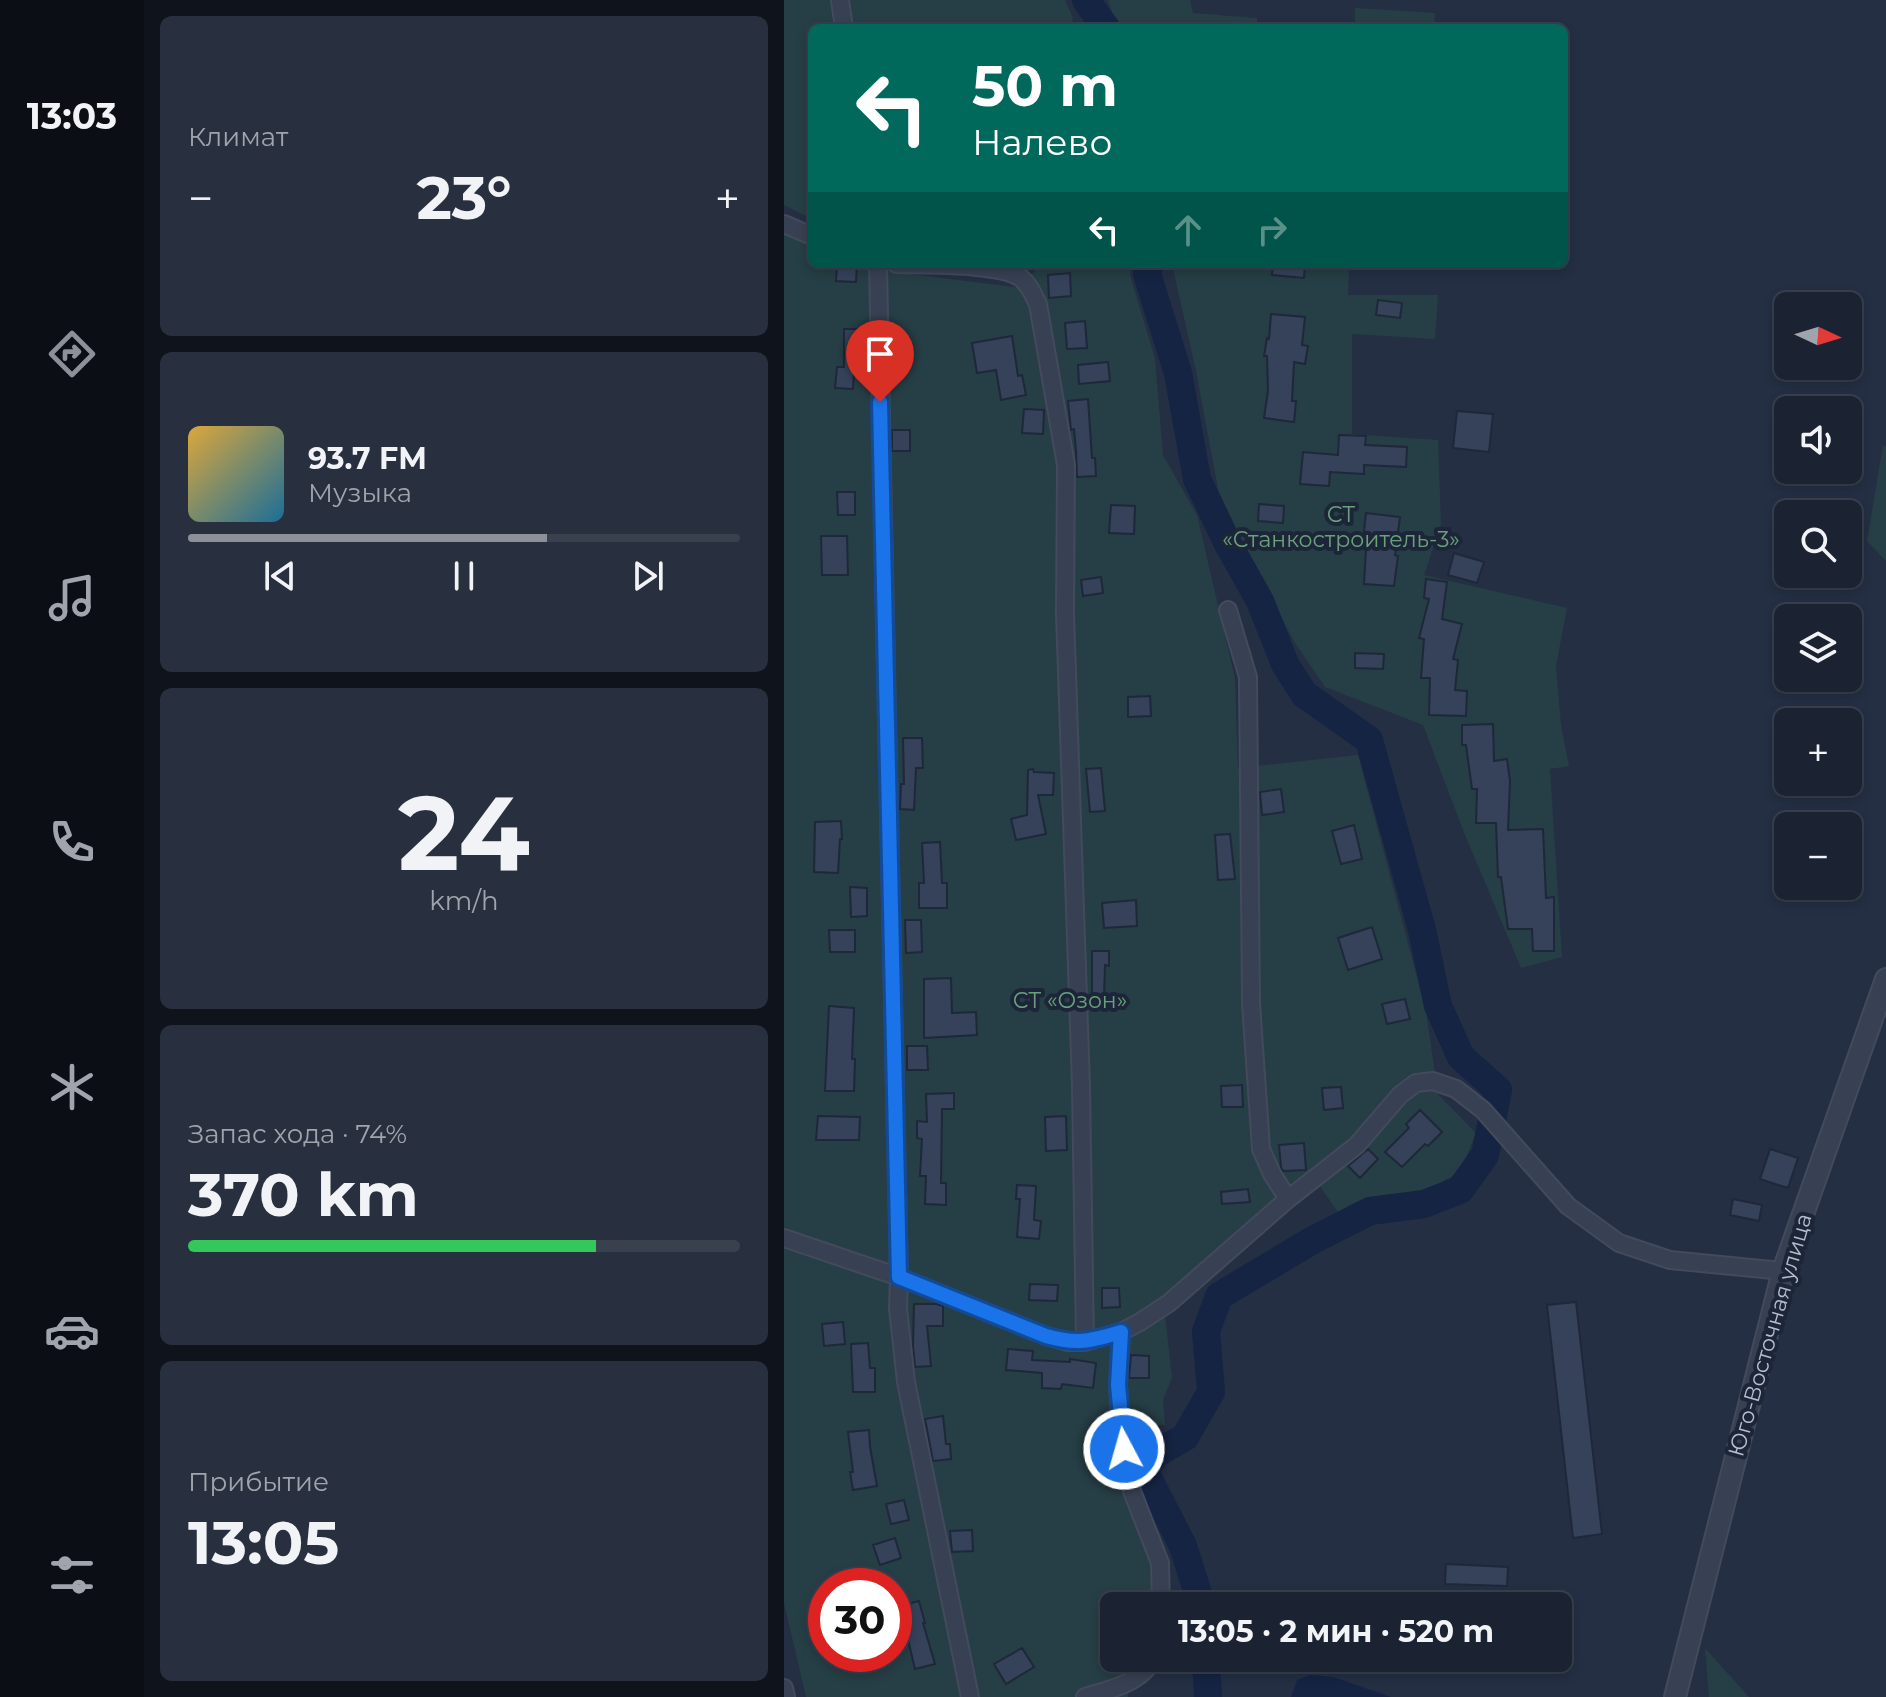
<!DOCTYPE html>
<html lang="ru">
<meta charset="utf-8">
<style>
body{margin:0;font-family:Montserrat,sans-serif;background:#282f3f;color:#f1f3f6;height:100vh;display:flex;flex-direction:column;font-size:30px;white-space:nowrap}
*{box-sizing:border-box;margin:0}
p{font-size:26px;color:#a0a4ac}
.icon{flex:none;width:44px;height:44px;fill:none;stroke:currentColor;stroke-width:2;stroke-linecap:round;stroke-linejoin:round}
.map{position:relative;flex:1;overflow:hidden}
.details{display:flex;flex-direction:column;gap:16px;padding:16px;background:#0f131c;width:640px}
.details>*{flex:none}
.guide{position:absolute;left:24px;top:24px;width:760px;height:244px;border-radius:12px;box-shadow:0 4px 12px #0003,0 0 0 2px #39404e;background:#00695c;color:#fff;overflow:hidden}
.needle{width:52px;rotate:94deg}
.fabs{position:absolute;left:990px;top:292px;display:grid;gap:16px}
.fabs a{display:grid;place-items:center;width:88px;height:88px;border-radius:12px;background:#1b2333;box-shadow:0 4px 12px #0003,0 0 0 2px #39404e;font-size:40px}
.speed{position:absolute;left:24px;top:1568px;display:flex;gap:16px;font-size:40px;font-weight:700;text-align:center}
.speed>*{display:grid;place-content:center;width:104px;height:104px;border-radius:50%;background:#1b2333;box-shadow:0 4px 12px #0003,0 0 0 2px #39404e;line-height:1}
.speed .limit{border:12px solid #d22;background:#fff;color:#111}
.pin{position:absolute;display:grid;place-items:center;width:68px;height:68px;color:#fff;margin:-82px -34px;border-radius:50% 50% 50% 0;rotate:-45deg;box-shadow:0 0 8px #0007}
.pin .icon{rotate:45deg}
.me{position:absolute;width:88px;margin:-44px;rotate:354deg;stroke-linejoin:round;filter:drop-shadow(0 0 6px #0008)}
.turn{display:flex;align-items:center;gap:28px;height:168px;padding:0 32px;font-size:36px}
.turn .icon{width:104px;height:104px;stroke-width:2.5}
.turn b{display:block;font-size:56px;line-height:68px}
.lanes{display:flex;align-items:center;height:76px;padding:0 32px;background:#0003;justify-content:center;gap:40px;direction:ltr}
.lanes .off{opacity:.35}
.big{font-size:60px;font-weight:700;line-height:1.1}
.details .tile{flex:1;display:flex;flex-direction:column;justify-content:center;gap:12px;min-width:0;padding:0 28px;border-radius:12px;background:#282f3f}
.details .dial{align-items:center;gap:0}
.dial b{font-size:104px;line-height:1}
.song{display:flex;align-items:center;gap:24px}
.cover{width:96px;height:96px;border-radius:12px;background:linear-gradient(135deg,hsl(40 70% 55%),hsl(200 70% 35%))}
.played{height:8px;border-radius:4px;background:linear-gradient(90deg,#8c9099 65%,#39404e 65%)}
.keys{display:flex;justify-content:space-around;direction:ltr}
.heat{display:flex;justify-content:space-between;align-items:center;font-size:44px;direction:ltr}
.charge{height:12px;border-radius:6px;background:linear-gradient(90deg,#34c759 74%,#39404e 0)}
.trip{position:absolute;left:316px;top:1592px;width:472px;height:80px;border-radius:12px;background:#1b2333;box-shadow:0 4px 12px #0003,0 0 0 2px #39404e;font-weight:700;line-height:80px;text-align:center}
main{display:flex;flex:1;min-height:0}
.dock{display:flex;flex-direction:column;width:144px;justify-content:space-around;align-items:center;background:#0b0e14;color:#a0a4ac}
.dock .icon{width:56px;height:56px}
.dock .on{color:#8c9099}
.dock b{font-size:36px;color:#f1f3f6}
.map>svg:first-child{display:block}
</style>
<main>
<nav class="dock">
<b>13:03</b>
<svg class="icon on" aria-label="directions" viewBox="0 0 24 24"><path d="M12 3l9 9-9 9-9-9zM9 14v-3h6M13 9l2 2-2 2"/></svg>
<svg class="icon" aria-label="music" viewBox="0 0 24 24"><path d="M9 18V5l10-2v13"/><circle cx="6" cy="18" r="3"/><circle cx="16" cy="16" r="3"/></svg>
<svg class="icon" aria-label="phone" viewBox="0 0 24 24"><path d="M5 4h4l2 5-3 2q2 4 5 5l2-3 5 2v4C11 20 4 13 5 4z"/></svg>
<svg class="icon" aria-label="climate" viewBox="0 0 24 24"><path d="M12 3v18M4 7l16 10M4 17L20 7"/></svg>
<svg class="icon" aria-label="car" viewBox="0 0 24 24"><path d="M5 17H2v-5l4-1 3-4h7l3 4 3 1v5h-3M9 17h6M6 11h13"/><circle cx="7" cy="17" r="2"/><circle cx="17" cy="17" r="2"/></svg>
<svg class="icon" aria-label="filters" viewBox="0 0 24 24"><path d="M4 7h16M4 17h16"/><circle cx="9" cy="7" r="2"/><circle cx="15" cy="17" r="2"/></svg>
</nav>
<section class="details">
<div class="tile"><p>Климат</p>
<div class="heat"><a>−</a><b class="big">23°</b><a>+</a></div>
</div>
<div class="tile">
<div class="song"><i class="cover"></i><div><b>93.7 FM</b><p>Музыка</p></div></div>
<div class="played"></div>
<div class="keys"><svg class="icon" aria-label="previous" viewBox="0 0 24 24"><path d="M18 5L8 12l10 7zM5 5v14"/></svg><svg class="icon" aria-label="pause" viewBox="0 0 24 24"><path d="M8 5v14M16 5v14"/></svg><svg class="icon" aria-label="next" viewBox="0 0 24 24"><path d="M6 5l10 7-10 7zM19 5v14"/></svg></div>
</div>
<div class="tile dial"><b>24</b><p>km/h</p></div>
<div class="tile"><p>Запас хода · 74%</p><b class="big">370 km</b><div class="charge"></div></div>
<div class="tile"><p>Прибытие</p><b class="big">13:05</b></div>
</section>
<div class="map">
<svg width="1102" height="1697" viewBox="0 0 1102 1697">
<rect width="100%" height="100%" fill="#242f44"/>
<path fill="#263e45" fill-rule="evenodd" d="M0,0H281L289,18L287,28H28V219L0,205Z
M324,0H406L409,13L473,18V28H333Z
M571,8L651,13L650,28H571Z
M0,224L28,238V264H82L94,270L237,288L254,267L229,264H347L346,275L371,358L379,455L413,515L451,678L454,768L574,755L642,1011L654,1094L692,1133L676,1172L638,1193L556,1215L526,1172L379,1296L388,1378L379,1400L381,1425L331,1430L340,1488L367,1563L370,1606H330V1658H359L345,1669L344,1697H22L0,1603ZM42,1586H110V1654H42Z
M388,264H565L564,295H654L651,339L568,334V434L654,440L657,524L640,575L783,608L772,666L777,725L785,766L766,769L778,957L737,968L681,835L639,725L541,687L511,643L437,505L412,371Z
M1099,445L1102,447V561L1083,541Z
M921,1648L965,1697H925Z"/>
<path fill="#152443" d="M526,1675L549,1677L607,1697H507L513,1680Z"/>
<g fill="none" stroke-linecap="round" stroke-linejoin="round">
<path stroke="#152443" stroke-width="28" d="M302,0L322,28
M365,264L363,274L394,373L413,479L444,544L476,601L501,664L520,694L585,740L638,930L654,1006L677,1057L714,1090L701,1155L676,1190L640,1204L586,1211L529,1240L435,1296L422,1331L427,1392L401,1437L372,1454L360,1470L399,1546L418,1606
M422,1658L424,1697"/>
</g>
<path fill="#35425a" stroke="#1f283a" stroke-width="2" d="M53,264H73L72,282L52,281Z
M489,264H521L520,278L488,275Z
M286,273L287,296L265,298L264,275Z
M594,300L618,303L616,318L592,315Z
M487,314L521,317L518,345L524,346L521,364L510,362L508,401H512L510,422L480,418L484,391L483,356H480L483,338L485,339Z
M301,321L303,348L283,349L281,323Z
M60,329H75V350H71L69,389L51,388L53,367H60Z
M228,336L234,376L238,375L242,395L217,400L212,370L193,373L188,343Z
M324,362L326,381L295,384L294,365Z
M304,399L308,458H311L312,476L293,477L292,450L290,429L287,430L284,401Z
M240,409L260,410L259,434L238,433Z
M673,411L709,414L705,452L669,448Z
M108,430H126V451H108Z
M555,435L582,436L581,445L623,447L622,467L580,465V474L546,472L545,486L516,484L519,452L554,455Z
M53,492H71V515H54Z
M475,504L500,506L499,523L474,521Z
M327,505L351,506L350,534L325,533Z
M582,513L616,517L611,555L614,556L610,586L580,584L583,532L580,531Z
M37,536H63L64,575H38Z
M670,553L700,562L693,583L664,575Z
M317,577L319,593L299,596L297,580Z
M642,579L663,582L658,619L678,624L669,659L674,660L671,690L683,691L682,716L645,715L646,678H637L640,639L635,638L645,599L640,598Z
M571,653L600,654L599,669L571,668Z
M366,696L367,716L344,717V697Z
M709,724L710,761L723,759L726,781L724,830L759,829L762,898L770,897V951H749L748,929H724L717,877H714L712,823H692L693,789H688L682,745H678V725Z
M119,738H138L139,768H132L130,810L116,809L117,784H120Z
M317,768L321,811L306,812L302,769Z
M249,769L250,772L270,773L269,795H254L262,834L232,840L227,819L243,815L244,770Z
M497,789L500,812L478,815L476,792Z
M57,821L58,839H56L54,873L30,872L31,822Z
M570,825L578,859L557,864L548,831Z
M446,834L451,879L434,880L431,835Z
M156,842L158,883H163V908H135V883H140L138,843Z
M66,887L83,888V916L67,917Z
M352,900L353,926L320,928L318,903Z
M121,920H137L138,952L122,953Z
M588,927L598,959L564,970L554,938Z
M45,930H71V952H46Z
M308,951H325V966L321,965L320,997H308Z
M167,978L168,1013L192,1012L193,1035L140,1038V979Z
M621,999L626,1019L603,1024L598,1004Z
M45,1006L70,1008L68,1059H71L70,1091H41Z
M123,1046H143L144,1070H123Z
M458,1085L459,1107H438L437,1086Z
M557,1087L559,1108L540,1110L538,1088Z
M170,1093V1109H158L157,1183H162V1205L141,1204L142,1176H136L138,1139L133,1138V1121L143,1122L142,1094Z
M636,1110L658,1132L644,1146L641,1144L618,1167L601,1152L625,1128L622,1124Z
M34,1116L76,1117L75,1140H32Z
M282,1116L283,1150L262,1151L261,1117Z
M520,1143L522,1170L499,1171L497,1167L495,1145Z
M584,1149L594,1159L576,1178L564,1166Z
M986,1149L1014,1158L1004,1188L976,1179Z
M233,1185L252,1186L250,1220L257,1221L255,1239L233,1237L236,1199H232Z
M464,1189L466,1202L438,1204L437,1192Z
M949,1199L978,1205L975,1221L946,1215Z
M246,1284L274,1285L273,1301L245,1300Z
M318,1288H335L336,1307L318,1308Z
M792,1302L818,1534L789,1538L763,1305Z
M130,1304H152L159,1306V1326H143L147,1366L131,1367L129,1346Z
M59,1322L61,1344L40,1346L38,1324Z
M84,1343L86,1368H91V1392H69L67,1344Z
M224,1349L249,1351L248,1360L286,1362V1359L312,1363L309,1388L278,1384L277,1389L258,1388V1373L222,1370Z
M347,1355L365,1356V1378H345Z
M159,1416L162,1444H166L167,1459L149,1461L141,1419Z
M85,1430L86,1447L93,1486L69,1490L66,1472H69L64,1432Z
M120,1500L125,1520L107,1524L102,1504Z
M188,1530L189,1551L168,1552L166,1531Z
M111,1538L117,1558L96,1565L89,1545Z
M662,1564L724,1567L723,1586L661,1584Z
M135,1601L141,1623H139L151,1664L131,1669L116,1606Z
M238,1648L250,1667L222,1684L210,1664Z"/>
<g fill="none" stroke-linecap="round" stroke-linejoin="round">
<g stroke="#424a5c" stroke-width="20">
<path id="minor" d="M56,0L60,28
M0,224L28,236
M94,264C98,602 110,939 115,1277L114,1308L122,1382L186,1697
M112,264C141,265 216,263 237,278C246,285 249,295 254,304L282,465L281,614L297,1086L301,1342
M444,610L464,677L467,1003L477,1149L488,1174L504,1199
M0,1238L115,1277L262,1336L284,1342H301L322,1336L337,1332L356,1322L385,1303L504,1199L573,1145L616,1095L632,1083L649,1081L672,1089L699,1110L784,1206L835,1243L886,1260L999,1271
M337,1332L334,1385L337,1432L348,1491L376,1563L377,1606
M0,1688L2,1697
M301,1697C324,1690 359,1683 369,1658"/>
</g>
<g stroke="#424a5c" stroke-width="24">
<path id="tertiary" d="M891,1697L999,1271L1102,979"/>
</g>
<use href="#minor" stroke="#384153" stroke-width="16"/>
<use href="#tertiary" stroke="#384153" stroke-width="20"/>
</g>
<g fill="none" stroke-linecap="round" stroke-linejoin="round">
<g stroke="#114b97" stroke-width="20">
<path id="route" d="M96,402L115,1277L262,1336C294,1345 306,1341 337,1332L334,1385L340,1449"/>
</g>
<use href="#route" stroke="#1a73e8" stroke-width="14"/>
</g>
<g text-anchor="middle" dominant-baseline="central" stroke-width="8" stroke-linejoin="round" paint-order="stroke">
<g font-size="22" fill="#6aa07b" stroke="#1d2638">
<text x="557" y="514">СТ<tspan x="557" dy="25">«Станкостроитель-3»</tspan></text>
<text x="286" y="1000">СТ «Озон»</text>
</g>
<g font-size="22" fill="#b6bdcd" stroke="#1d2638">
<text transform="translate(986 1335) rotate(-74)">Юго-Восточная улица</text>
</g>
</g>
</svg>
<div class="fabs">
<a><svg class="needle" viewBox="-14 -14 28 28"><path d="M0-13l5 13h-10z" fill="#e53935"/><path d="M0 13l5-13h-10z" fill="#a0a4ac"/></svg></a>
<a><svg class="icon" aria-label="sound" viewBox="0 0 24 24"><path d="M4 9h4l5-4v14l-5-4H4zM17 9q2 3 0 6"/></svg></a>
<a><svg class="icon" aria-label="search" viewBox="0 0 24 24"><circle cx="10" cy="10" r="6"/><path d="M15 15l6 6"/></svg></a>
<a><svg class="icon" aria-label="layers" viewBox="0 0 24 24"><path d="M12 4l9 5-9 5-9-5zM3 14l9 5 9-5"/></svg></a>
<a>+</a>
<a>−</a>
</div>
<div class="speed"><div class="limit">30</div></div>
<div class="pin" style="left:96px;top:402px;background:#d93025"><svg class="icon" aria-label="arrive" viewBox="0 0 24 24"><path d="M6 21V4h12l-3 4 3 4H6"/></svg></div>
<svg class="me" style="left:340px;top:1449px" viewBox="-20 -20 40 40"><circle r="17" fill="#1a73e8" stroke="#fff" stroke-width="3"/><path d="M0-11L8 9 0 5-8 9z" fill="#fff"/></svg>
<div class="trip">13:05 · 2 мин · 520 m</div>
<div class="guide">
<div class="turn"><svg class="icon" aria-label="left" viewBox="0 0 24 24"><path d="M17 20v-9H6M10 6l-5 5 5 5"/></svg><div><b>50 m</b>Налево</div></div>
<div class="lanes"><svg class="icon" aria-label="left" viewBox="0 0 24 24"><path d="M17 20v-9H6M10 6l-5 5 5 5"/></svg><svg class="icon off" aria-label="ahead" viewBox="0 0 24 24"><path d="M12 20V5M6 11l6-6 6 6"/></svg><svg class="icon off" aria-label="right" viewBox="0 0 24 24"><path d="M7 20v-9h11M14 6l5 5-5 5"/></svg></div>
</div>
</div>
</main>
